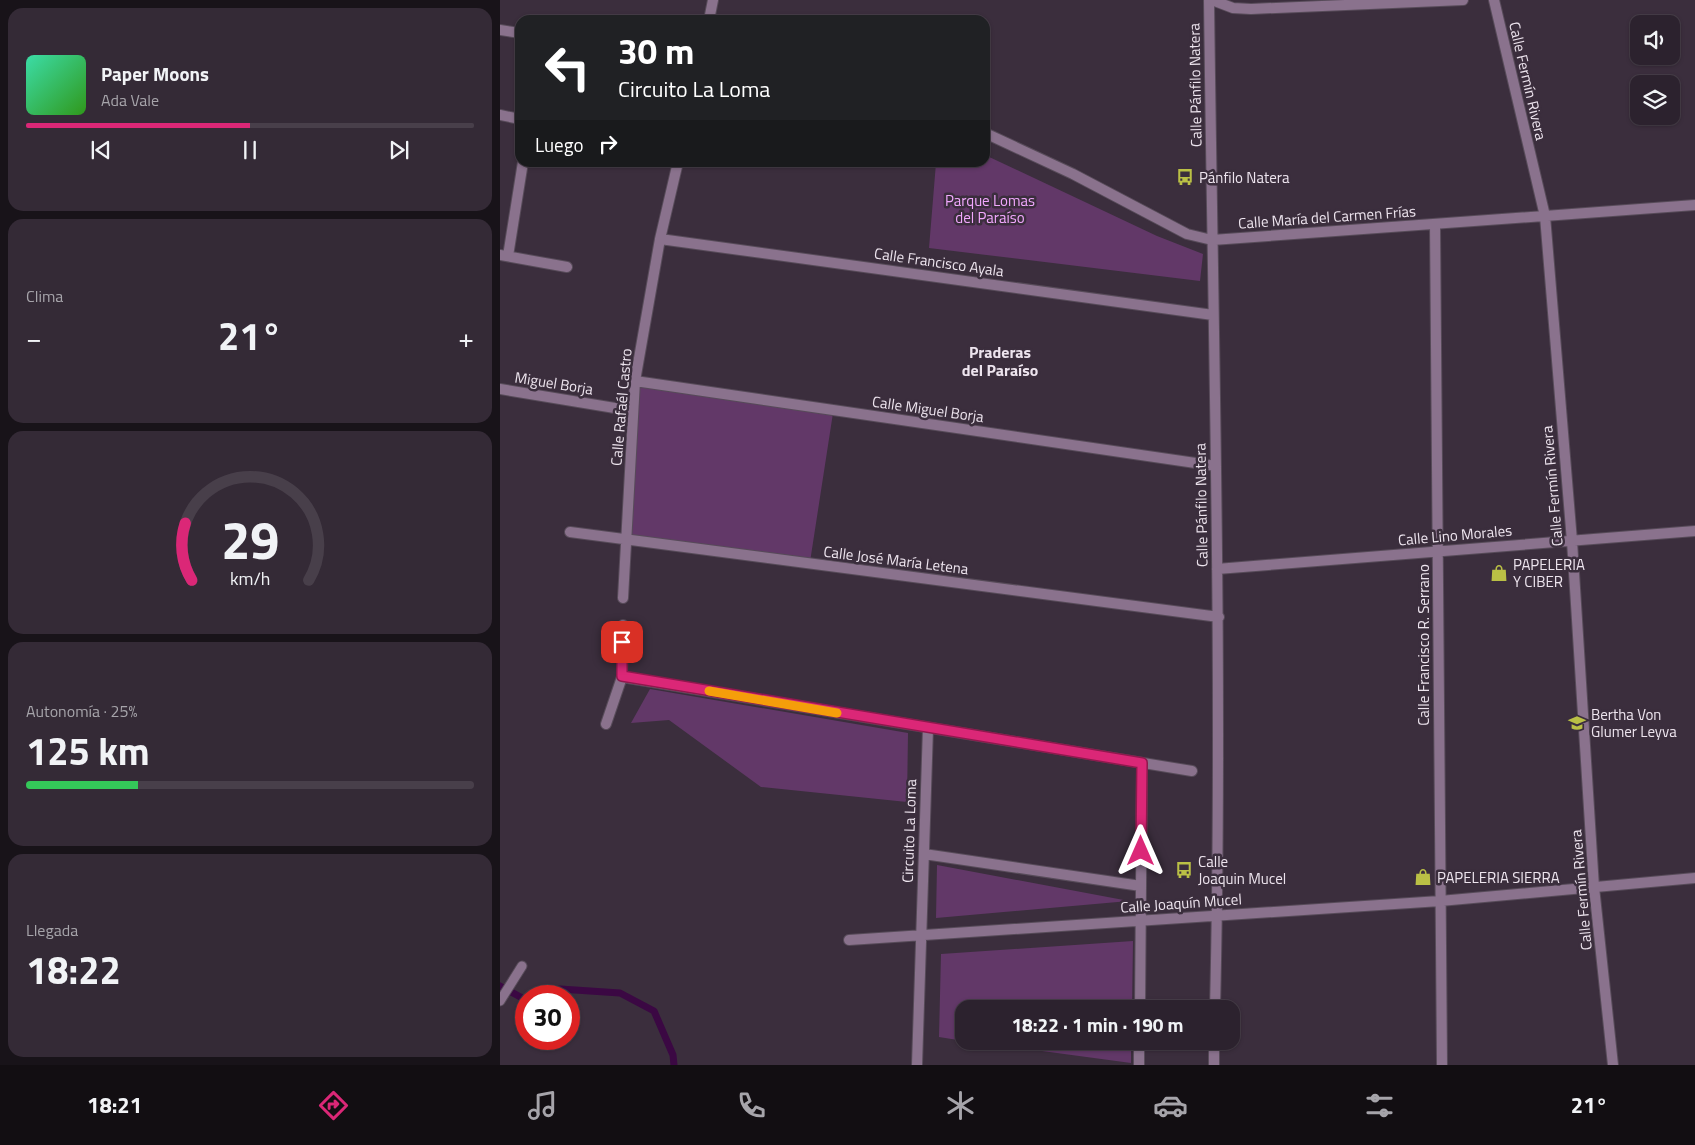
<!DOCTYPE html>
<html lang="es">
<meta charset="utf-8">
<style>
body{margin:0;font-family:"Titillium Web",sans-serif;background:#342a36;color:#f1f3f6;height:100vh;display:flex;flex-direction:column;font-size:19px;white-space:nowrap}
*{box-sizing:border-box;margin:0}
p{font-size:16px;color:#a6a4aa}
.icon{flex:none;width:28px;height:28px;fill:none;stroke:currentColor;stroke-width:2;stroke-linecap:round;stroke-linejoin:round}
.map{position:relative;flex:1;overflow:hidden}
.sheet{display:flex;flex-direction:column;gap:8px;padding:8px;background:#181319;width:500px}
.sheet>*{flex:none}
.banner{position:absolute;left:15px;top:15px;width:475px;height:152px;border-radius:15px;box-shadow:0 1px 4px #0004,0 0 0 1px #483f4a;background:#202124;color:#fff;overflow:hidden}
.tools{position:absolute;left:1130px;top:15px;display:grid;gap:10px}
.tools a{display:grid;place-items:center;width:50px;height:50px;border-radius:10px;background:#2c222e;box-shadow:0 1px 4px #0004,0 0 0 1px #483f4a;font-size:25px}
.speed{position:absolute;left:15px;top:985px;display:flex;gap:10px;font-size:25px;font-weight:700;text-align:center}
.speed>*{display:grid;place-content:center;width:65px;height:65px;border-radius:50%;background:#2c222e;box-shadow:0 1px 4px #0004,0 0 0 1px #483f4a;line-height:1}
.speed .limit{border:8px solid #d22;background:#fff;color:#111}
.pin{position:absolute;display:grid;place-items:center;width:42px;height:42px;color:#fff;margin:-21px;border-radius:10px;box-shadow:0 2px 8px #0006}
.me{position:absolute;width:55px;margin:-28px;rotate:0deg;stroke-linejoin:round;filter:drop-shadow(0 0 4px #0008)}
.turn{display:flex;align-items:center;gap:18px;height:105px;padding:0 20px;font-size:22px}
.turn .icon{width:65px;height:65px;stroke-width:2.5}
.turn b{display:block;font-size:35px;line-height:42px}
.then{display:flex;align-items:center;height:48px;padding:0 20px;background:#0003;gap:10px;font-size:19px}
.big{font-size:38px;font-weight:700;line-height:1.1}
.sheet .tile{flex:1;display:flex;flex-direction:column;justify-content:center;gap:8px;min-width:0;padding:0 18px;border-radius:15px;background:#342a36}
.sheet .dial{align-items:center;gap:0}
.dial svg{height:130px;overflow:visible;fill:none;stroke:#483f4a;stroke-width:7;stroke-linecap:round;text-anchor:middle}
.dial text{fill:#f1f3f6;stroke:none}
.song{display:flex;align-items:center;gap:15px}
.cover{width:60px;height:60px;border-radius:8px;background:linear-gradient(135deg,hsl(160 70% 55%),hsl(110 70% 35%))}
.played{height:5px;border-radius:2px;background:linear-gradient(90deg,#db2777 50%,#483f4a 50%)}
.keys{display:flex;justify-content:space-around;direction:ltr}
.heat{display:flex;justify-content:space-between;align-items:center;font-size:28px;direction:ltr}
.charge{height:8px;border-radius:4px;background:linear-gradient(90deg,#34c759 25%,#483f4a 0)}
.trip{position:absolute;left:455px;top:1000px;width:285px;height:50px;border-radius:15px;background:#2c222e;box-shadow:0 1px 4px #0004,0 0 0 1px #483f4a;font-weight:700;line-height:50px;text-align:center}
.dock{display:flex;height:80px;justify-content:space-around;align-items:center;background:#120e12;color:#a6a4aa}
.dock .icon{width:35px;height:35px}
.dock .on{color:#db2777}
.dock b{font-size:22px;color:#f1f3f6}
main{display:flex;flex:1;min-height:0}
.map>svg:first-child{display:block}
</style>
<main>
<section class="sheet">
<div class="tile">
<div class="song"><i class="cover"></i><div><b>Paper Moons</b><p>Ada Vale</p></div></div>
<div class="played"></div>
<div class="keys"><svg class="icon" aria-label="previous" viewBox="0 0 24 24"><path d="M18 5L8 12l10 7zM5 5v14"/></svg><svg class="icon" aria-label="pause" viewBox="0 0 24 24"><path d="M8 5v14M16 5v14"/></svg><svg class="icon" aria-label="next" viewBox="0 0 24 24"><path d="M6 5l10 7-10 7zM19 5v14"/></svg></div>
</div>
<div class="tile"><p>Clima</p>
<div class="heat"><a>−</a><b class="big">21°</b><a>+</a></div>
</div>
<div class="tile dial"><svg viewBox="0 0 100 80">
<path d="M14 69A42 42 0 1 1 86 69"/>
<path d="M14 69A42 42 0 0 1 10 34" stroke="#db2777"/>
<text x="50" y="56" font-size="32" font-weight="700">29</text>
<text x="50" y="72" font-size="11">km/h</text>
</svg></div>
<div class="tile"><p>Autonomía · 25%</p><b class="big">125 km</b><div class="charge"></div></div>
<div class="tile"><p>Llegada</p><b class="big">18:22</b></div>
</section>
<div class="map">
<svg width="1195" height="1065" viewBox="0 0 1195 1065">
<rect width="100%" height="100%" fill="#3b2e3d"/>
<path fill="#623868" d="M485,155L657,236L703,254L700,281L429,248L436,163L485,162Z
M136,386L333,413L310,562L131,537Z
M150,689L408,733L407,802L261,787L169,720L131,723Z
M437,865L629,901L436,918Z
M633,941L632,1009H464V1041L439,1037L441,954Z
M468,1041H631V1063Z"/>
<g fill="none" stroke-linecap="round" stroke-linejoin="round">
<path stroke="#3b0843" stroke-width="7" d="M0,986L26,1000
M42,996L60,989L120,993L154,1011L173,1055L174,1065"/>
<g stroke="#574b59" stroke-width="11">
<path id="service" d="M0,1001L22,966"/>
</g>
<g stroke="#574b59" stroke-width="12">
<path id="minor" d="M709,0C713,336 723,673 715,1009
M712,0L733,8L751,9L963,0
M994,0L1045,216L1072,541L1094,887L1113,1065
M209,20L213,0
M0,30L20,33
M0,115L20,119
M485,133L573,174L687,234L712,240L1195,205
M935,224L942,1065
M160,239L713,315
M0,255L67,267
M8,256L23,162
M135,381L716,466
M0,389L133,411
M70,532L719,617
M717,569L1195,531
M123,598L135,381L160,239L178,162
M122,677L692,771
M106,724L122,677L123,625
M424,854L641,886
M349,940L940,901L1195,878
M640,1009L642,763
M417,1065L428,728
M639,1065V1041
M714,1065V1041"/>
</g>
<use href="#service" stroke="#8a728d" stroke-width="9"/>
<use href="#minor" stroke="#8a728d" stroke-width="10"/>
</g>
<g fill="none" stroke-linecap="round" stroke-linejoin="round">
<g stroke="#8e194d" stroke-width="12">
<path id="route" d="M122,642V676L642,763L641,851"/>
</g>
<use href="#route" stroke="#db2777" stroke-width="9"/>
<path stroke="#f59e0b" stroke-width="9" d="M209,691L337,713"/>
</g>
<defs>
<g id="bus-bare" transform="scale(1.35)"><path d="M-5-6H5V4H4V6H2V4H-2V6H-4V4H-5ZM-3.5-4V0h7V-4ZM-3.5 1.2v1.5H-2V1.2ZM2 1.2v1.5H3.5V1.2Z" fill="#bac045" stroke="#3b2e3d" stroke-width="2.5" paint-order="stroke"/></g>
<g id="shop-bare" transform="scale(1.35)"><path d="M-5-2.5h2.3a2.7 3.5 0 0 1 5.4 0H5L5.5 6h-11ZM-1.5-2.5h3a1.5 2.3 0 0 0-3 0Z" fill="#bac045" stroke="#3b2e3d" stroke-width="2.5" paint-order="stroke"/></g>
<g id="school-bare" transform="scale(1.35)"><path d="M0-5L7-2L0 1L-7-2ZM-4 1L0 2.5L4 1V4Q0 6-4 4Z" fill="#bac045" stroke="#3b2e3d" stroke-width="2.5" paint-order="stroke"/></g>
</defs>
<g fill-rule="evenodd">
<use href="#bus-bare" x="685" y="177"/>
<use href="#shop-bare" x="999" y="573"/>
<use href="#school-bare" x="1077" y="723"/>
<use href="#bus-bare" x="684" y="870"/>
<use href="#shop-bare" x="923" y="877"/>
</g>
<g text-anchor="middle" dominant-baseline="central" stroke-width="5" stroke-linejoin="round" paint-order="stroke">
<g font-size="15" fill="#ede4ee" stroke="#3b2e3d">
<text transform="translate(1028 81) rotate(77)">Calle Fermín Rivera</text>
<text transform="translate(695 85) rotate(-91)">Calle Pánfilo Natera</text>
<text transform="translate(827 217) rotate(-4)">Calle María del Carmen Frías</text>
<text transform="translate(439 262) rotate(8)">Calle Francisco Ayala</text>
<text transform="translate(54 383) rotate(9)">Miguel Borja</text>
<text transform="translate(121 407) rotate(-85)">Calle Rafaél Castro</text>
<text transform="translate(428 409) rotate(8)">Calle Miguel Borja</text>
<text transform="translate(1052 486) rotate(-95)">Calle Fermín Rivera</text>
<text transform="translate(701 505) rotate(-91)">Calle Pánfilo Natera</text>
<text transform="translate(955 535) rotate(-5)">Calle Lino Morales</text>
<text transform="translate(396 560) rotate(7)">Calle José María Letena</text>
<text transform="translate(923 645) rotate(-90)">Calle Francisco R. Serrano</text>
<text transform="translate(409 831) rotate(-88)">Circuito La Loma</text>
<text transform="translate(1081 890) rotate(-95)">Calle Fermín Rivera</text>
<text transform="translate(681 903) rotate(-4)">Calle Joaquín Mucel</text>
</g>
<g font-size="15" fill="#ede4ee" stroke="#3b2e3d" text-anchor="start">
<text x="699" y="177">Pánfilo Natera</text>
<text x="1013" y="564">PAPELERIA<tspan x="1013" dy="17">Y CIBER</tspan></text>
<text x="1091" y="714">Bertha Von<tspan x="1091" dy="17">Glumer Leyva</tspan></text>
<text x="698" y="861">Calle<tspan x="698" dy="17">Joaquin Mucel</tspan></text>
<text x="937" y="877">PAPELERIA SIERRA</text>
</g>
<g font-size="15" fill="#f2a8fe" stroke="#3b2e3d">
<text x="490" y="200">Parque Lomas<tspan x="490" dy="17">del Paraíso</tspan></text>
</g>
<g font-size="16" font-weight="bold" fill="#ede4ee" stroke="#3b2e3d">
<text x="500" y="352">Praderas<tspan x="500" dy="18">del Paraíso</tspan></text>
</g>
</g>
</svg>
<div class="tools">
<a><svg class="icon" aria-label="sound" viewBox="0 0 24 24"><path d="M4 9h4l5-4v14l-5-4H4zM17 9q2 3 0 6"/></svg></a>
<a><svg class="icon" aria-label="layers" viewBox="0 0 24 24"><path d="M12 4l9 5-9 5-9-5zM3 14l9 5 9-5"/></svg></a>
</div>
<div class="speed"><div class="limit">30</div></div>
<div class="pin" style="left:122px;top:642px;background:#d93025"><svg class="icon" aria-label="arrive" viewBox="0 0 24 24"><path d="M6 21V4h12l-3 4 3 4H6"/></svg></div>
<svg class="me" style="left:641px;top:851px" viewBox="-20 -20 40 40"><path d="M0-17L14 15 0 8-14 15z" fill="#db2777" stroke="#fff" stroke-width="4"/></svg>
<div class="trip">18:22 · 1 min · 190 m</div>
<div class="banner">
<div class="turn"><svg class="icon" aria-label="left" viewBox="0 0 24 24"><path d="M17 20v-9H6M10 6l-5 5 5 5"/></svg><div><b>30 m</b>Circuito La Loma</div></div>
<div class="then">Luego<svg class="icon" aria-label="right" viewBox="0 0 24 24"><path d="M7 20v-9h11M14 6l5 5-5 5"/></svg></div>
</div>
</div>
</main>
<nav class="dock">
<b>18:21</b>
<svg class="icon on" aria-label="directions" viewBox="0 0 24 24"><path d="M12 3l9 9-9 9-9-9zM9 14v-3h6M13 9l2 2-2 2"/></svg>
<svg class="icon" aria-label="music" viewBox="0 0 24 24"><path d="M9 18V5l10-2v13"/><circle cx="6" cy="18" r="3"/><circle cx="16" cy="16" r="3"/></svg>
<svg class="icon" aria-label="phone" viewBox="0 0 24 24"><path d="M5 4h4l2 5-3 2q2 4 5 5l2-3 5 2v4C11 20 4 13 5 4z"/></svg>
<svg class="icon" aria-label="climate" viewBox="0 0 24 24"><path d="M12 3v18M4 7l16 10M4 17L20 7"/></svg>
<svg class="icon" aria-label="car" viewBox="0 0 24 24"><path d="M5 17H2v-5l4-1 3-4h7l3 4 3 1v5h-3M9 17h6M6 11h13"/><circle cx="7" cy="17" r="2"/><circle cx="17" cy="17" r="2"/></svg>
<svg class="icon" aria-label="filters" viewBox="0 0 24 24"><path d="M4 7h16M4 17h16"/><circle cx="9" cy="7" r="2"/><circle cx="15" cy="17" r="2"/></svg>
<b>21°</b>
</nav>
